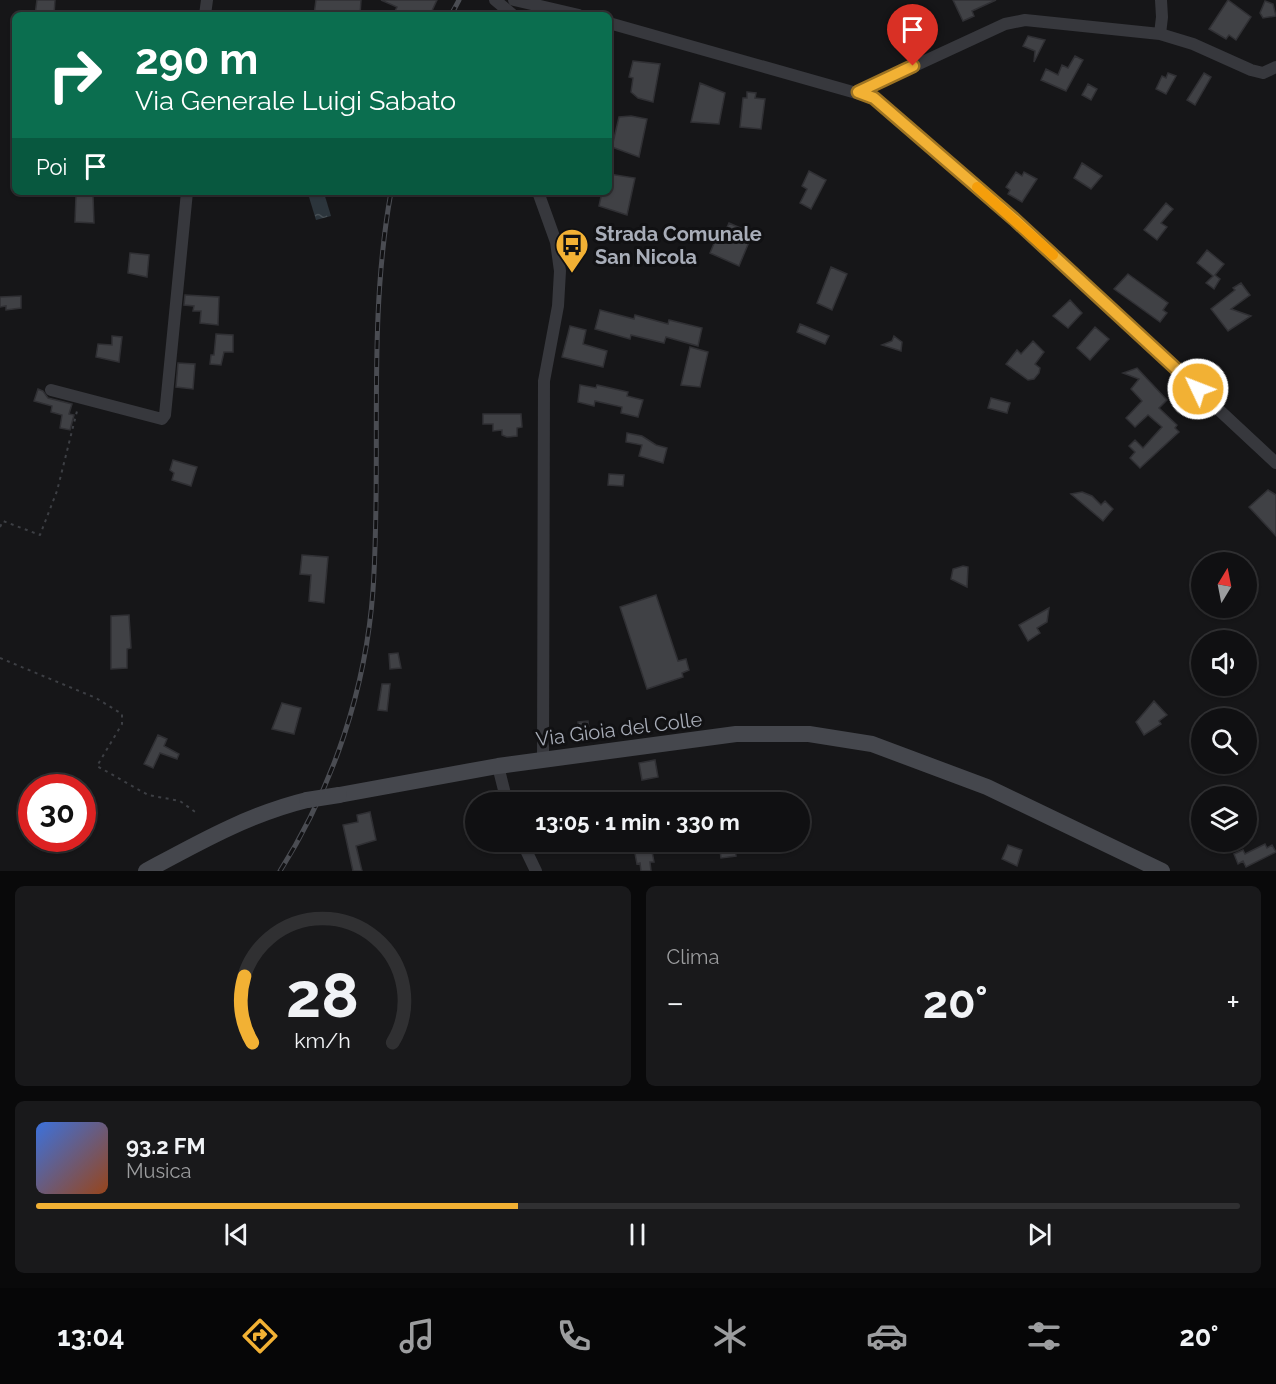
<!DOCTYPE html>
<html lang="it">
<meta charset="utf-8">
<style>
body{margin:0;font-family:Raleway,sans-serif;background:#19191b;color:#f1f3f6;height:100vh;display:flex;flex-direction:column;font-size:22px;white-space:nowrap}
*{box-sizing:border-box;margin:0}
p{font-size:20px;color:#9c9d9f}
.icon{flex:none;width:33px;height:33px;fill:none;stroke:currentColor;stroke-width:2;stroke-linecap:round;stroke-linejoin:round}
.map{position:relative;height:871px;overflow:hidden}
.panel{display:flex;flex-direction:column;gap:15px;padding:15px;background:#09090a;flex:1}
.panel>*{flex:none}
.guide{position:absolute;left:12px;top:12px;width:600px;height:183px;border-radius:9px;box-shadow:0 2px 4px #0004,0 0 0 2px #303032;background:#0b6e4f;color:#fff;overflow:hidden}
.needle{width:39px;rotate:10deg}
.controls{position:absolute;left:1191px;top:552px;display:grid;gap:12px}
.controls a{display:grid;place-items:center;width:66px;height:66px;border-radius:50%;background:#101012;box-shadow:0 2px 4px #0004,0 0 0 2px #303032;font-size:30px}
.speed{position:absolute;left:18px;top:774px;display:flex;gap:12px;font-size:30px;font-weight:700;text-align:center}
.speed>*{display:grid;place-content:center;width:78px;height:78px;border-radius:50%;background:#101012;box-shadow:0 2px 4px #0004,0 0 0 2px #303032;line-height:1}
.speed .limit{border:9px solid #d22;background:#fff;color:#111}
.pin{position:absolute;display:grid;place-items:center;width:51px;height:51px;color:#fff;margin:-62px -26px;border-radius:50% 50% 50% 0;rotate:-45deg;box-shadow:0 0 6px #0007}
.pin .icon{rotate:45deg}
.me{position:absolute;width:66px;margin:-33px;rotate:313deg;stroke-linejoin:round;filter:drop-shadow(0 0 4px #0008)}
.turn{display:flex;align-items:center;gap:21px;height:126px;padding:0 24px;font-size:27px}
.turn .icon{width:78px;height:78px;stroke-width:2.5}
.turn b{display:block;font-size:42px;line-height:51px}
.then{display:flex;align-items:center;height:57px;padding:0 24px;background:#0003;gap:12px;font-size:22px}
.big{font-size:45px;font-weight:700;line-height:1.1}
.panel .tile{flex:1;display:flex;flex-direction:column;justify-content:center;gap:9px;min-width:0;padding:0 21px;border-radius:9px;background:#19191b}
.panel .dial{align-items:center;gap:0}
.dial svg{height:156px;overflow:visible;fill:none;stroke:#303032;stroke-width:7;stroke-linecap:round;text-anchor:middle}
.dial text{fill:#f1f3f6;stroke:none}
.song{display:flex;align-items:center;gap:18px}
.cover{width:72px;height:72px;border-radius:9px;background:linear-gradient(135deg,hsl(220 70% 55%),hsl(20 70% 35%))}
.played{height:6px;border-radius:3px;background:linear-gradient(90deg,#f2b134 40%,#303032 40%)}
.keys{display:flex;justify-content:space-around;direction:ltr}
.heat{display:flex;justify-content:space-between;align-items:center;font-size:33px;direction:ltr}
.panel .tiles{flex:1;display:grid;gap:15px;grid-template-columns:1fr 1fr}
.tile:last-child{grid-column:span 2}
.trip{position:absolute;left:465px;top:792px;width:345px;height:60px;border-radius:30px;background:#101012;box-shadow:0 2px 4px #0004,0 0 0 2px #303032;font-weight:700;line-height:60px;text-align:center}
.dock{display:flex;height:96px;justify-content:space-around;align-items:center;background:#060607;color:#9c9d9f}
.dock .icon{width:42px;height:42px}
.dock .active{color:#f2b134}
.dock b{font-size:27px;color:#f1f3f6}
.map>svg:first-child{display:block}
</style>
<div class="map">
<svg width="1276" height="871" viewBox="0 0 1276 871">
<defs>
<pattern id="water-ripples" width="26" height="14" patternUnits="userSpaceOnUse" patternTransform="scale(1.5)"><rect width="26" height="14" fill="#2c353c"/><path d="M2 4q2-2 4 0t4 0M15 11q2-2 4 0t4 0" fill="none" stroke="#485056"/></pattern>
</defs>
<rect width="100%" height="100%" fill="#161618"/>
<path fill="url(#water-ripples)" d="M324,193L331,216L316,220L309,197Z"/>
<path fill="#404145" stroke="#303034" stroke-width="1.5" d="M37,0H55L54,15H35Z
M316,0H361L360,15H314Z
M381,0H437L430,15H393L397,7Z
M953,0H996L972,11L974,16L963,21Z
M1228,0L1251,17L1236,40L1229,35L1226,39L1209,29Z
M1265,1L1273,4L1276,16L1263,18L1260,13Z
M1028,36L1045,40L1034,62L1035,51L1023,46Z
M1075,56L1083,60L1066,91L1041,80L1046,69L1058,75L1062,65L1068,68Z
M633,61L660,64L653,102L638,98L631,92L633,78L629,77Z
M1168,73L1176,76L1166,94L1156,89L1162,76L1166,78Z
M1204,73L1211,77L1195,105L1187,100Z
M700,83L725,93L719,124L691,122Z
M1088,84L1097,89L1091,100L1082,95Z
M747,92L756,93L755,98L765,99L761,129L740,127L743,98H747Z
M631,116L647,119L639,157L612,147L619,117Z
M1082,163L1102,176L1091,189L1074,178Z
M809,171L826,180L811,209L800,203L807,189L802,186Z
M1016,172L1022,176L1024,172L1037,179L1022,202L1008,194L1010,190L1006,187Z
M609,174L635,178L627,215L599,206L602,192H609Z
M76,195L93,196L94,223L75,222Z
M1166,203L1173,209L1161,223L1167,227L1157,240L1144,230Z
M729,223L747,231L744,239L749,242L739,266L710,253L720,229L725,232Z
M1207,250L1224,264L1215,275L1220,279L1214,289L1206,283L1213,276L1197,263Z
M130,253L149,255L147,277L128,273Z
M831,267L847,274L832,310L817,303Z
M1128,274L1168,303L1163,310L1167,313L1160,322L1114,289Z
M1241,283L1250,295L1231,309L1251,316L1228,331L1211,309L1235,290L1233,288Z
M185,295L219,297L218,325L200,323L201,311H193L194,306L184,305Z
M21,296V308L6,310V306L0,307V297Z
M1070,300L1082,313L1068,328L1053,316Z
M600,310L634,319L635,315L668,324L669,320L702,328L698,346L666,337L664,343L631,335L630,339L595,329Z
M800,324L829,336L825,344L797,332Z
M570,326L586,330L583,344L607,351L603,367L562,357Z
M1095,327L1109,339L1090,360L1077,348Z
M216,334L233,335V352H224L221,365L210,364L211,355H214Z
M112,336L122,337L119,362L96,357L98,344L112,345Z
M894,336L902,342L901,351L882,345L892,341Z
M1033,341L1044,352L1035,364L1040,368L1039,373L1034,379L1028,380L1006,364L1017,350L1021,354Z
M690,347L708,352L700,387L681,385Z
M178,363L195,364L193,389L176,387Z
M1137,368L1167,400L1159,408L1177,425L1175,428L1179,432L1140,468L1130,458L1135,452L1129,446L1135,440L1143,448L1162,427L1148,415L1135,427L1126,418L1142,401L1131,389L1139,379L1123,373Z
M580,385L596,388L597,385L628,392L627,396L643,400L638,417L621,413L622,407L595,401L594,406L578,402Z
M38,389L43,391L48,398L72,404L69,414L74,415L70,430L60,428L62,415L51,412L52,406L34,401Z
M991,398L1010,403L1007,413L988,408Z
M483,414H521L522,427L517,428V436L507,437L502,435V430L493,431V424H483Z
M627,433L642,436L656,445L667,448L663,463L639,456L642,445L626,442Z
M173,460L197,467L191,486L172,480L174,473L170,470Z
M609,474L624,475L623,486L608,485Z
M1268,490L1276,495V536L1249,507Z
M1082,492L1092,496L1101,505L1105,501L1113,509L1103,521L1071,494Z
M302,555L328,557L324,603L309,601L311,575L300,574Z
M963,566L968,567L967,587L951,579L953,569Z
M656,595L678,661L686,659L689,670L682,673L683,677L647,689L620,607Z
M1049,608L1047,622L1037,628L1040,633L1028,641L1019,625Z
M129,615L131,648L127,649V668L111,669V616Z
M398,653L401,668L390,669L389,654Z
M382,684H390L387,711L378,710Z
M1154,701L1167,715L1159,721L1161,724L1144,735L1136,722Z
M282,703L301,708L294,734L272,729Z
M588,721L590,739L580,740L578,722Z
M158,735L167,739L164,746L179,754L177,759L160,753L153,768L144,764Z
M655,760L658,777L642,780L639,763Z
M370,812L376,840L356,846L362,871H353L343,825L358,822L357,815Z
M719,842H734L736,856L721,858Z
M1265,844L1267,848L1272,845L1276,852L1246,867L1243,861L1238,864L1234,854L1243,850L1245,854Z
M1008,845L1022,850L1017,866L1002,859Z
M651,846L654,862H650L651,871H641L640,863L637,864L634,848Z"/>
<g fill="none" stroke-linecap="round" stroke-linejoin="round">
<path stroke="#3d3f44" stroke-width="2" stroke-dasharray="3 4.5" stroke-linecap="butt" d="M0,527L3,521L40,535L57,491L78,407
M0,658L96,698L122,714V724L97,766L148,795L180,801L198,814"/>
<path stroke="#37383d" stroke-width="12" d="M495,0L513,15
M514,0L579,15
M205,15L207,0
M609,23L874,98L1014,219L1276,463
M1160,34L1162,17L1161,0
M858,92L1005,24L1025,20L1160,34L1193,44L1251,70L1263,73L1276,67
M538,192L556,242L560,271L558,306L544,381L543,760
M51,390L162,419L165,415L187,192
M498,766L507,802
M522,842L536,871"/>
<path stroke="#45474d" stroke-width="16" d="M339,795L498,766L736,734H809L872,744L987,787L1162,871
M146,871C198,843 249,814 307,800"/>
<g stroke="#4a4c52" stroke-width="5">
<path id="rail" d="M451,15L459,0
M280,871C333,787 366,689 373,590C382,457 367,324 391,192"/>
</g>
<use href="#rail" stroke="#111113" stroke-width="3" stroke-dasharray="9" stroke-linecap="butt"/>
<path stroke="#45474d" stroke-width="16" d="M307,800L339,795"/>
</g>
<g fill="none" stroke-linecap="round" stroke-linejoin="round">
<g stroke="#9d7322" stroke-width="15">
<path id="route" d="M913,66L858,92L874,98L1014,219L1198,389"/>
</g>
<use href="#route" stroke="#f2b134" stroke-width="10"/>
<path stroke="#f59e0b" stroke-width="10" d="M977,187L1053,255"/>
</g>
<defs>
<g id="bus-pin" transform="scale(1.725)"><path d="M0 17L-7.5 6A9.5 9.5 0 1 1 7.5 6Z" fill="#f2b134" stroke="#111113"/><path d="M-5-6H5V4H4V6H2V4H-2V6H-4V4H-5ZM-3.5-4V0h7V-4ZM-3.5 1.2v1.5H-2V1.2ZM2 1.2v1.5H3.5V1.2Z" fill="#111"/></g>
</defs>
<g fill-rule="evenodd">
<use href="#bus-pin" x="572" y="245"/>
</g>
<g text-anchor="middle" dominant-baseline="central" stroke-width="6" stroke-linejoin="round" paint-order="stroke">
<g font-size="20" font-weight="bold" fill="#a8adb8" stroke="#111113" text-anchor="start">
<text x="595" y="234">Strada Comunale<tspan x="595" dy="23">San Nicola</tspan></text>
</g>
<g font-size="20" fill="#a8adb8" stroke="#111113">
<text transform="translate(619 729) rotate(-7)">Via Gioia del Colle</text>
</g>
</g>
</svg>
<div class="controls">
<a><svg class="needle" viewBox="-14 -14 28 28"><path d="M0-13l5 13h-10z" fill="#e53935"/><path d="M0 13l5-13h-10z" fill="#9c9d9f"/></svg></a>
<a><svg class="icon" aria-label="sound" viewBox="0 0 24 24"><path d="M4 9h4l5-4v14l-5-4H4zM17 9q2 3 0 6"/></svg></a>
<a><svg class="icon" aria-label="search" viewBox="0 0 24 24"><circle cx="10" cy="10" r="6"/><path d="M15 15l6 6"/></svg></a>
<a><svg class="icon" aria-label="layers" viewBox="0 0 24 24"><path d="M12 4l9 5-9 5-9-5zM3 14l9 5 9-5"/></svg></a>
</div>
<div class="speed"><div class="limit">30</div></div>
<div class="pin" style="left:913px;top:66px;background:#d93025"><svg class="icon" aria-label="arrive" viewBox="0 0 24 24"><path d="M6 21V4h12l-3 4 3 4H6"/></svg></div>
<svg class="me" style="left:1198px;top:389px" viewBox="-20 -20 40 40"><circle r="17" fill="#f2b134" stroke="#fff" stroke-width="3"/><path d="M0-11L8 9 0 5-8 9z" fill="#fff"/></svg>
<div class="trip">13:05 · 1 min · 330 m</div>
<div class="guide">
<div class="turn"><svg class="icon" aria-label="right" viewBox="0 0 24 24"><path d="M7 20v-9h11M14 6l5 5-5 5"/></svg><div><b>290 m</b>Via Generale Luigi Sabato</div></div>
<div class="then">Poi<svg class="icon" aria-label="arrive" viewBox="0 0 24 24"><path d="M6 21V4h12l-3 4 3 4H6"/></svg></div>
</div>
</div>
<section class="panel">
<div class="tiles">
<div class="tile dial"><svg viewBox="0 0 100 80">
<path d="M14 69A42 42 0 1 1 86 69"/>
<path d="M14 69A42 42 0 0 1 10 35" stroke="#f2b134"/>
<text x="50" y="56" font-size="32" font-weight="700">28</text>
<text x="50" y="72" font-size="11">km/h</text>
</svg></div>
<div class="tile"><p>Clima</p>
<div class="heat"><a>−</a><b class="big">20°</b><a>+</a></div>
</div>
<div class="tile">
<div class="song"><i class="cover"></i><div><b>93.2 FM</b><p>Musica</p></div></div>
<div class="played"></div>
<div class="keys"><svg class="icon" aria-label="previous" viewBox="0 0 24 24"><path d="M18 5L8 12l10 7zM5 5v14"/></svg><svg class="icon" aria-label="pause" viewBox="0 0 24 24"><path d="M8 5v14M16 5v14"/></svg><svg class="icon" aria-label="next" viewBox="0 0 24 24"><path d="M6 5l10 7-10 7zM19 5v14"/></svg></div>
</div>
</div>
</section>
<nav class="dock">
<b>13:04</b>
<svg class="icon active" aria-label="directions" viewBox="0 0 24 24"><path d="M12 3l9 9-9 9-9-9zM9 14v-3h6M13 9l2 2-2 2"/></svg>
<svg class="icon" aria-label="music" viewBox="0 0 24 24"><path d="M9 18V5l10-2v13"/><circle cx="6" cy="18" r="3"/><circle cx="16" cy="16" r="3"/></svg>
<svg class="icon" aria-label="phone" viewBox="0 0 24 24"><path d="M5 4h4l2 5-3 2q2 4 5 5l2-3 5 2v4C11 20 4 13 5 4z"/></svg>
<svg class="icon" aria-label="climate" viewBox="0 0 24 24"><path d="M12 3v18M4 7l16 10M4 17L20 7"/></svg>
<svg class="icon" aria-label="car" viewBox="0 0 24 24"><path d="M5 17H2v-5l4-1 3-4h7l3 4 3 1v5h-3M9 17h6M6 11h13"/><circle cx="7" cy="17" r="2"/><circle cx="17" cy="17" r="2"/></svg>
<svg class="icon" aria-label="filters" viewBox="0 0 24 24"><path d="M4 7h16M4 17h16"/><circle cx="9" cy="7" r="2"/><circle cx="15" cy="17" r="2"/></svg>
<b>20°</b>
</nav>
